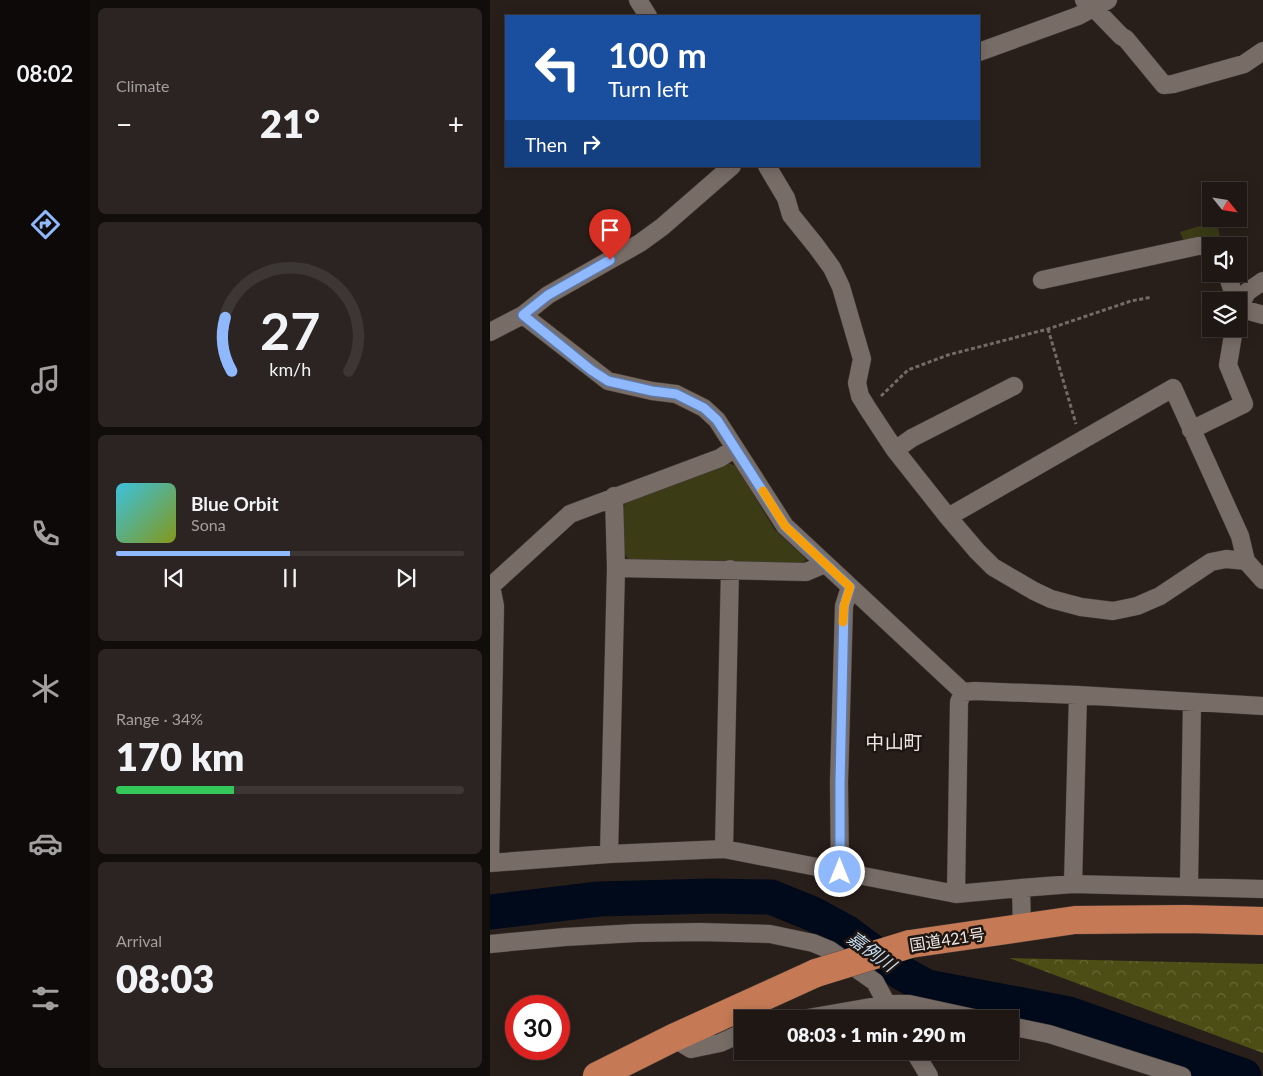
<!DOCTYPE html>
<meta charset="utf-8">
<style>
body{margin:0;font-family:Lato,"Noto Sans JP",sans-serif;background:#2c2422;color:#f1f3f6;height:100vh;display:flex;flex-direction:column;font-size:19px;white-space:nowrap}
*{box-sizing:border-box;margin:0}
p{font-size:16px;color:#a19fa0}
.icon{flex:none;width:28px;height:28px;fill:none;stroke:currentColor;stroke-width:2;stroke-linecap:round;stroke-linejoin:round}
.map{position:relative;flex:1;overflow:hidden}
.sheet{display:flex;flex-direction:column;gap:8px;padding:8px;background:#110d0b;width:400px}
.sheet>*{flex:none}
.banner{position:absolute;left:15px;top:15px;width:475px;height:152px;border-radius:0px;box-shadow:0 2px 12px #0003,0 0 0 1px #3c3634;background:#1a4fa0;color:#fff;overflow:hidden}
.needle{width:32px;rotate:120deg}
.buttons{position:absolute;left:712px;top:182px;display:grid;gap:10px}
.buttons a{display:grid;place-items:center;width:45px;height:45px;border-radius:0px;background:#1f1714;box-shadow:0 2px 12px #0003,0 0 0 1px #3c3634;font-size:25px}
.speed{position:absolute;left:15px;top:995px;display:flex;gap:10px;font-size:25px;font-weight:700;text-align:center}
.speed>*{display:grid;place-content:center;width:65px;height:65px;border-radius:50%;background:#1f1714;box-shadow:0 2px 12px #0003,0 0 0 1px #3c3634;line-height:1}
.speed .limit{border:8px solid #d22;background:#fff;color:#111}
.pin{position:absolute;display:grid;place-items:center;width:42px;height:42px;color:#fff;margin:-51px -21px;border-radius:50% 50% 50% 0;rotate:-45deg;box-shadow:0 0 5px #0007}
.pin .icon{rotate:45deg}
.me{position:absolute;width:55px;margin:-28px;rotate:0deg;stroke-linejoin:round;filter:drop-shadow(0 0 4px #0008)}
.turn{display:flex;align-items:center;gap:18px;height:105px;padding:0 20px;font-size:22px}
.turn .icon{width:65px;height:65px;stroke-width:2.5}
.turn b{display:block;font-size:35px;line-height:42px}
.then{display:flex;align-items:center;height:48px;padding:0 20px;background:#0003;gap:10px;font-size:19px}
.big{font-size:38px;font-weight:800;line-height:1.1}
.sheet .card{flex:1;display:flex;flex-direction:column;justify-content:center;gap:8px;min-width:0;padding:0 18px;border-radius:8px;background:#2c2422}
.sheet .dial{align-items:center;gap:0}
.dial svg{height:130px;overflow:visible;fill:none;stroke:#3c3634;stroke-width:7;stroke-linecap:round;text-anchor:middle}
.dial text{fill:#f1f3f6;stroke:none}
.song{display:flex;align-items:center;gap:15px}
.cover{width:60px;height:60px;border-radius:8px;background:linear-gradient(135deg,hsl(190 70% 55%),hsl(70 70% 35%))}
.played{height:5px;border-radius:2px;background:linear-gradient(90deg,#8fb8fd 50%,#3c3634 50%)}
.keys{display:flex;justify-content:space-around;direction:ltr}
.heat{display:flex;justify-content:space-between;align-items:center;font-size:28px;direction:ltr}
.charge{height:8px;border-radius:4px;background:linear-gradient(90deg,#34c759 34%,#3c3634 0)}
.trip{position:absolute;left:244px;top:1010px;width:285px;height:50px;border-radius:0px;background:#1f1714;box-shadow:0 2px 12px #0003,0 0 0 1px #3c3634;font-weight:800;line-height:50px;text-align:center}
main{display:flex;flex:1;min-height:0}
.tab-bar{display:flex;flex-direction:column;width:90px;justify-content:space-around;align-items:center;background:#0c0908;color:#a19fa0}
.tab-bar .icon{width:35px;height:35px}
.tab-bar .active{color:#8fb8fd}
.tab-bar b{font-size:22px;color:#f1f3f6}
.map>svg:first-child{display:block}
</style>
<main>
<nav class="tab-bar">
<b>08:02</b>
<svg class="icon active" aria-label="directions" viewBox="0 0 24 24"><path d="M12 3l9 9-9 9-9-9zM9 14v-3h6M13 9l2 2-2 2"/></svg>
<svg class="icon" aria-label="music" viewBox="0 0 24 24"><path d="M9 18V5l10-2v13"/><circle cx="6" cy="18" r="3"/><circle cx="16" cy="16" r="3"/></svg>
<svg class="icon" aria-label="phone" viewBox="0 0 24 24"><path d="M5 4h4l2 5-3 2q2 4 5 5l2-3 5 2v4C11 20 4 13 5 4z"/></svg>
<svg class="icon" aria-label="climate" viewBox="0 0 24 24"><path d="M12 3v18M4 7l16 10M4 17L20 7"/></svg>
<svg class="icon" aria-label="car" viewBox="0 0 24 24"><path d="M5 17H2v-5l4-1 3-4h7l3 4 3 1v5h-3M9 17h6M6 11h13"/><circle cx="7" cy="17" r="2"/><circle cx="17" cy="17" r="2"/></svg>
<svg class="icon" aria-label="filters" viewBox="0 0 24 24"><path d="M4 7h16M4 17h16"/><circle cx="9" cy="7" r="2"/><circle cx="15" cy="17" r="2"/></svg>
</nav>
<section class="sheet">
<div class="card"><p>Climate</p>
<div class="heat"><a>−</a><b class="big">21°</b><a>+</a></div>
</div>
<div class="card dial"><svg viewBox="0 0 100 80">
<path d="M14 69A42 42 0 1 1 86 69"/>
<path d="M14 69A42 42 0 0 1 10 36" stroke="#8fb8fd"/>
<text x="50" y="56" font-size="32" font-weight="700">27</text>
<text x="50" y="72" font-size="11">km/h</text>
</svg></div>
<div class="card">
<div class="song"><i class="cover"></i><div><b>Blue Orbit</b><p>Sona</p></div></div>
<div class="played"></div>
<div class="keys"><svg class="icon" aria-label="previous" viewBox="0 0 24 24"><path d="M18 5L8 12l10 7zM5 5v14"/></svg><svg class="icon" aria-label="pause" viewBox="0 0 24 24"><path d="M8 5v14M16 5v14"/></svg><svg class="icon" aria-label="next" viewBox="0 0 24 24"><path d="M6 5l10 7-10 7zM19 5v14"/></svg></div>
</div>
<div class="card"><p>Range · 34%</p><b class="big">170 km</b><div class="charge"></div></div>
<div class="card"><p>Arrival</p><b class="big">08:03</b></div>
</section>
<div class="map">
<svg width="773" height="1076" viewBox="0 0 773 1076">
<defs>
<pattern id="forest-crowns" width="20" height="18" patternUnits="userSpaceOnUse" patternTransform="scale(1.25)"><rect width="20" height="18" fill="#4d4e15"/><path d="M2 6a3 3 0 1 1 6 0M12 15a3 3 0 1 1 6 0" fill="none" stroke="#676837"/></pattern>
</defs>
<rect width="100%" height="100%" fill="#291f1a"/>
<path fill="url(#forest-crowns)" d="M519,958L773,964V1053Z"/>
<path fill="#3b3c16" d="M727,221L731,243L696,246L690,232Z
M239,463L246,466L285,530L316,559L313,565L141,562L133,552L132,512L135,503Z"/>
<g fill="none" stroke-linecap="round" stroke-linejoin="round">
<path stroke="#000a1a" stroke-width="35" d="M0,912L109,899L222,896L281,897L323,914L356,932L410,972L437,987L579,1014L754,1076"/>
<g stroke="#423a36" stroke-width="19">
<path id="street" d="M148,0L158,16
M594,0L604,8L631,36L636,39L674,85L683,84L754,64L773,51
M489,52L588,16L618,0
M277,166L296,198L301,215L326,246L342,268L351,287L372,359L367,383L370,396L378,409L405,450L458,517L487,551L503,567L544,591L561,599L591,607L623,611L647,606L670,596L721,562L736,559L756,561
M737,274L746,301
M552,280L708,246H727
M749,308L757,292L773,281
M749,308L773,315
M33,315L118,381L162,391L186,394L214,408L227,420L295,526L473,692L485,691L588,695L773,706
M0,332L33,315L58,295L150,243L172,227L242,166
M701,430L754,404L738,365L744,329
M405,450L422,438L524,386
M458,517L683,388L750,536L756,561L773,580
M126,568L316,572L335,564
M240,569L234,849L466,894L531,888L532,927
M0,587L80,514L230,458L245,448
M119,854L126,568L124,496
M0,863L5,606L1,586
M0,863L119,854L234,849
M350,872L349,783L354,606L360,587
M583,884L588,695
M699,886L702,702
M531,888L583,884L773,889
M466,894L469,702L473,692
M0,944L75,937L146,933L210,932L280,934L323,943L340,950L385,982L405,1019
M312,1019L398,1004H419L488,1019
M520,1026L559,1034L692,1076
M183,1038L201,1049L230,1043L252,1033
M424,1051L439,1076"/>
</g>
<g stroke="#423a36" stroke-width="29">
<path id="highway" d="M420,944L585,920L696,919L773,921
M107,1076L183,1038L326,973"/>
</g>
<path stroke="#736b66" stroke-width="3" stroke-dasharray="4 2.5" stroke-linecap="butt" d="M558,329L586,424
M391,396L418,370L458,355L558,329L641,301L662,297"/>
<use href="#street" stroke="#786c66" stroke-width="18"/>
<use href="#highway" stroke="#c57a55" stroke-width="28"/>
<g stroke="#423a36" stroke-width="29" stroke-linecap="butt">
<path id="highway-bridge" d="M326,973L420,944"/>
</g>
<use href="#highway-bridge" stroke="#c57a55" stroke-width="28"/>
</g>
<g fill="none" stroke-linecap="round" stroke-linejoin="round">
<g stroke="#5d78a4" stroke-width="12">
<path id="route" d="M120,260L58,295L33,315L101,370L118,381L162,391L186,394L214,408L227,420L295,526L360,587L354,606L350,783V872"/>
</g>
<use href="#route" stroke="#8fb8fd" stroke-width="9"/>
<path stroke="#f59e0b" stroke-width="9" d="M273,491L295,526L360,587L354,606L353,622"/>
</g>
<g text-anchor="middle" dominant-baseline="central" stroke-width="5" stroke-linejoin="round" paint-order="stroke">
<g font-size="16" fill="#ede6e2" stroke="#1f1611">
<text transform="translate(457 939) rotate(-9)">国道421号</text>
</g>
<g font-size="18" font-style="italic" fill="#c2ddf4" stroke="#1f1611">
<text transform="translate(382 951) rotate(36)">嘉例川</text>
</g>
<g font-size="19" fill="#ede6e2" stroke="#1f1611">
<text x="404" y="741">中山町</text>
</g>
</g>
</svg>
<div class="buttons">
<a><svg class="needle" viewBox="-14 -14 28 28"><path d="M0-13l5 13h-10z" fill="#e53935"/><path d="M0 13l5-13h-10z" fill="#a19fa0"/></svg></a>
<a><svg class="icon" aria-label="sound" viewBox="0 0 24 24"><path d="M4 9h4l5-4v14l-5-4H4zM17 9q2 3 0 6"/></svg></a>
<a><svg class="icon" aria-label="layers" viewBox="0 0 24 24"><path d="M12 4l9 5-9 5-9-5zM3 14l9 5 9-5"/></svg></a>
</div>
<div class="speed"><div class="limit">30</div></div>
<div class="pin" style="left:120px;top:260px;background:#d93025"><svg class="icon" aria-label="arrive" viewBox="0 0 24 24"><path d="M6 21V4h12l-3 4 3 4H6"/></svg></div>
<svg class="me" style="left:350px;top:872px" viewBox="-20 -20 40 40"><circle r="17" fill="#8fb8fd" stroke="#fff" stroke-width="3"/><path d="M0-11L8 9 0 5-8 9z" fill="#fff"/></svg>
<div class="trip">08:03 · 1 min · 290 m</div>
<div class="banner">
<div class="turn"><svg class="icon" aria-label="left" viewBox="0 0 24 24"><path d="M17 20v-9H6M10 6l-5 5 5 5"/></svg><div><b>100 m</b>Turn left</div></div>
<div class="then">Then<svg class="icon" aria-label="right" viewBox="0 0 24 24"><path d="M7 20v-9h11M14 6l5 5-5 5"/></svg></div>
</div>
</div>
</main>
